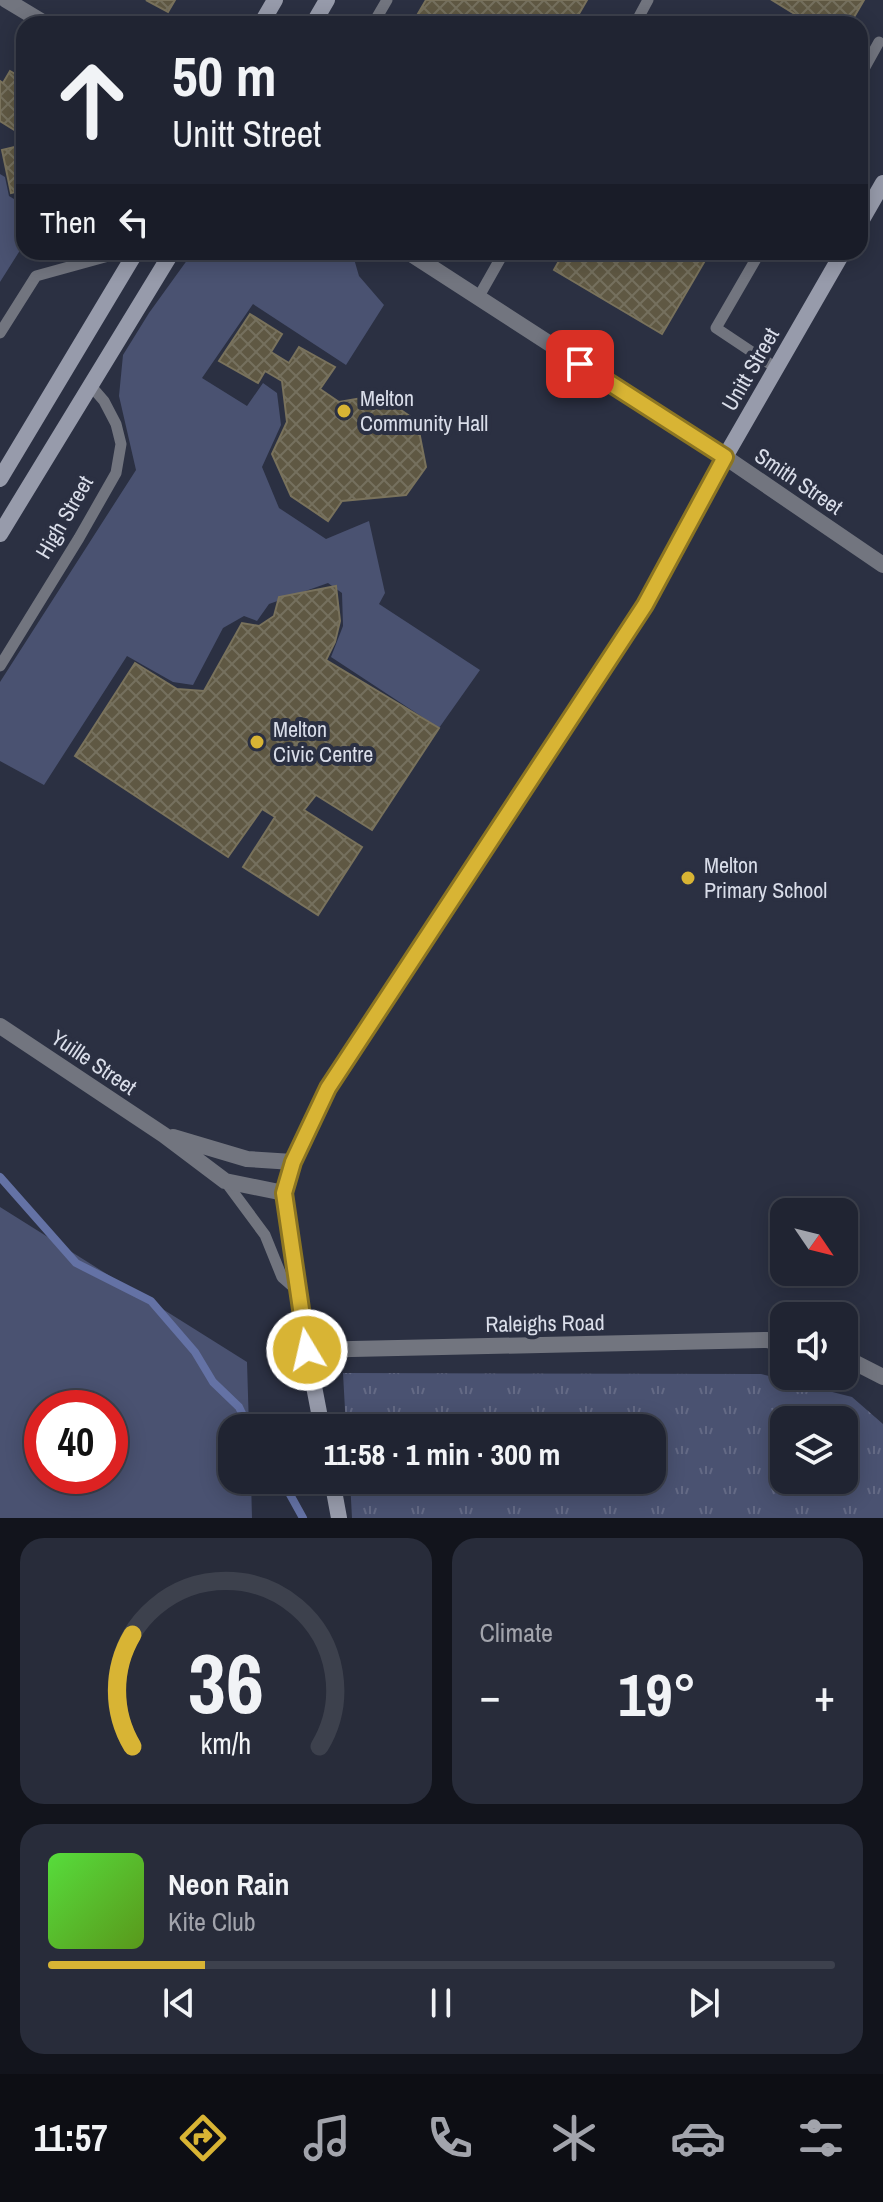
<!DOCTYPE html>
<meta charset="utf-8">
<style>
body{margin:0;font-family:"Archivo Narrow",sans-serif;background:#282c3a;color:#f1f3f6;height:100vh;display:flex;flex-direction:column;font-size:30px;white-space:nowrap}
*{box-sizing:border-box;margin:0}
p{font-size:26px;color:#a2a4ac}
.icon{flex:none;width:44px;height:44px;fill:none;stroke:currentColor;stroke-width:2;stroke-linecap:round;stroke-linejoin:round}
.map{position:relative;height:1518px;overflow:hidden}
.details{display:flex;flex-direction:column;gap:20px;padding:20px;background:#12141c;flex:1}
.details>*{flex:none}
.guide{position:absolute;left:16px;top:16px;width:852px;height:244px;border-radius:24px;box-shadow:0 4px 20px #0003,0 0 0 2px #3d414d;background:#202432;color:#f1f3f6;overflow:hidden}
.needle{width:52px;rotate:125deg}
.tools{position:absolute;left:770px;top:1198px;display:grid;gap:16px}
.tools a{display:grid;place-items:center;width:88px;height:88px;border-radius:16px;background:#202432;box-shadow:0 4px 20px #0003,0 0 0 2px #3d414d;font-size:40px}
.speed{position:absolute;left:24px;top:1390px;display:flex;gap:16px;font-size:40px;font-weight:700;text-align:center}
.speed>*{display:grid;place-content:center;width:104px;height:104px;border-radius:50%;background:#202432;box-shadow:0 4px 20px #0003,0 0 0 2px #3d414d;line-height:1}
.speed .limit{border:12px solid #d22;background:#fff;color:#111}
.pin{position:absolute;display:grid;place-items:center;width:68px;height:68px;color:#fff;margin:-34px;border-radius:16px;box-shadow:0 4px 12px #0006}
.me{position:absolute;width:88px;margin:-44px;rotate:351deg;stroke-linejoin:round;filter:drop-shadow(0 0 6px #0008)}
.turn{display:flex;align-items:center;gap:28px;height:168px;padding:0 24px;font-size:36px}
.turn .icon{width:104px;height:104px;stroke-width:2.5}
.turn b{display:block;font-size:56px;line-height:68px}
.then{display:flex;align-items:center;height:76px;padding:0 24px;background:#0003;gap:16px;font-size:30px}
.big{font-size:60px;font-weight:700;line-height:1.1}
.details .card{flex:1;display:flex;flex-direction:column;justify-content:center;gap:12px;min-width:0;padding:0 28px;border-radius:24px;background:#282c3a}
.details .dial{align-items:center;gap:0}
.dial svg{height:208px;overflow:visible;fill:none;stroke:#3d414d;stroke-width:7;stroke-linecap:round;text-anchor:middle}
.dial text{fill:#f1f3f6;stroke:none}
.song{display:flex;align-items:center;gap:24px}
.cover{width:96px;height:96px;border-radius:12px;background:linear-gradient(135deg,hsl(110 70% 55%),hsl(90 70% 35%))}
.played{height:8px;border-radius:4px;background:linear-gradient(90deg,#d8b434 20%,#3d414d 20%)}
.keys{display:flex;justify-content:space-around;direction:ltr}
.heat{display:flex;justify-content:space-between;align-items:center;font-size:44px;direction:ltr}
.details .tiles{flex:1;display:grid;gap:20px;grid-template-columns:1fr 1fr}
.card:last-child{grid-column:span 2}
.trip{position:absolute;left:218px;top:1414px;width:448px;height:80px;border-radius:24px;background:#202432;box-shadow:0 4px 20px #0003,0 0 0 2px #3d414d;font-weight:700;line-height:80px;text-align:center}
.tab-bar{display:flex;height:128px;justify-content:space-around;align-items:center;background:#0d0e14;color:#a2a4ac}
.tab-bar .icon{width:56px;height:56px}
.tab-bar .selected{color:#d8b434}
.tab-bar b{font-size:36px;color:#f1f3f6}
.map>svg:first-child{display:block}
</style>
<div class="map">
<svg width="883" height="1518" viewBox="0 0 883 1518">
<defs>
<pattern id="park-tufts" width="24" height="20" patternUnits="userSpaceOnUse" patternTransform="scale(2)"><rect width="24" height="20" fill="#4a5271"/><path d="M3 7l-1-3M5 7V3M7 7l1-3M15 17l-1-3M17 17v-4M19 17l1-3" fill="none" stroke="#646a85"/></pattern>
<pattern id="building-cross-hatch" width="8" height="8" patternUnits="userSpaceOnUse" patternTransform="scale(2)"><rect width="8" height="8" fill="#5f5843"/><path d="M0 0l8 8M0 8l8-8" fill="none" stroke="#75705e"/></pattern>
</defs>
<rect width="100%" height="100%" fill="#2b3042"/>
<path fill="#4a5271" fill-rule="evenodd" d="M0,174L5,177L9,196L24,205V244L0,282Z
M193,252H352L359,276L384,305L346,365L253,304L202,378L247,406L263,383L277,393L281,425L262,467L279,508L326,539L369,521L385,593L379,604L480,670L439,728L331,657L343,626L342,593L328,583L269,604L257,621L244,616L223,628L193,685L173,682L127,656L44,785L0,761V682L136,470L119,396L123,355L149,313Z
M0,1207L247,1362L249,1428H232V1480H251L252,1518H0ZM42,1408H110V1476H42Z"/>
<path fill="url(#park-tufts)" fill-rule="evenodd" d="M343,1373L761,1374L852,1397L883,1424V1518H352L350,1480H652V1428H346ZM784,1420H844V1480H784Z"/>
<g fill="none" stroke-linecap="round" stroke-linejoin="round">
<path stroke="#6472a5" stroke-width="8" d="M0,1177L76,1263L151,1301L195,1352L213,1382L239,1407L249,1428
M282,1480L303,1518"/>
</g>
<path fill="url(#building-cross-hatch)" stroke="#79725c" stroke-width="2" d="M146,0H175L168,12Z
M426,0H587L573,24H412Z
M772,0H864L850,24H811Z
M10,71L24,79V136L0,121V81L3,83Z
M23,145L24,190L11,193L2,150Z
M564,252H710L662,334L554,270Z
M250,314L282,334L271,352L289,363L299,347L335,367L320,389L339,402L379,395L417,421L426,467L406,495L342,501L328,521L291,496L272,454L287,422L282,381L265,371L258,383L219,361Z
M336,586L340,621L335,642L326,660L439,728L372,830L316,795L304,810L362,847L318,915L243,867L275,817L262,809L228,857L75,756L135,663L177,689L204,691L242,623L259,626L274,616L279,597Z"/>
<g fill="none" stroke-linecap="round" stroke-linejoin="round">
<path stroke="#72757f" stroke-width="11" d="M373,24L387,0
M635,24L648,0
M860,76L879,42
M760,252L716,328L776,368
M478,298L504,252
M0,333L36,276L123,252
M0,666L79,538L116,473L121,444L116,424L104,401L91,386
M225,1181L265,1235L282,1277L298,1291"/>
<path stroke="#72757f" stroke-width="16" d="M6,0L46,24
M408,252L725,457L883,565
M0,1026L164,1135L225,1181L284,1193
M173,1137L247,1159L293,1162
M307,1350L767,1340L784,1344
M844,1357L883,1377"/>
<path stroke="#979bab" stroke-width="16" d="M261,24L275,0
M313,24L327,0
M860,223L883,183
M0,479L136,252
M0,534L172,252
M322,1428L307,1350L284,1193L293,1162L328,1088L645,605L725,457L843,252
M332,1480L339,1518"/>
</g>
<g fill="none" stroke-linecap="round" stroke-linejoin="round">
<g stroke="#8c7522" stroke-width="20">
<path id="route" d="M307,1350L284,1193L293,1162L328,1088L645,605L725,457L580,364"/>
</g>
<use href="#route" stroke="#d8b434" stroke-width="14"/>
</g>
<g fill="#d8b434" stroke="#2b3042" stroke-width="3">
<circle cx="344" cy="411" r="8"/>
<circle cx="257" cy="742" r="8"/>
<circle cx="688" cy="878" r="8"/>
</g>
<g text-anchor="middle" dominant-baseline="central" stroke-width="8" stroke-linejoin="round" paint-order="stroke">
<g font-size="22" fill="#d9dde9" stroke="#2b3042">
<text transform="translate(750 369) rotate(-60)">Unitt Street</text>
<text transform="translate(799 481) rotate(34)">Smith Street</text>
<text transform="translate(64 517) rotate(-60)">High Street</text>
<text transform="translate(94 1062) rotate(34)">Yuille Street</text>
<text transform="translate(545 1323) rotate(-1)">Raleighs Road</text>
</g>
<g font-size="22" fill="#d9dde9" stroke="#2b3042" text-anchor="start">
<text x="360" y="398">Melton<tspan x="360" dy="25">Community Hall</tspan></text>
<text x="273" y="729">Melton<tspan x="273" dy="25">Civic Centre</tspan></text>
<text x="704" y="865">Melton<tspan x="704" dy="25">Primary School</tspan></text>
</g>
</g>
</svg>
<div class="tools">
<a><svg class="needle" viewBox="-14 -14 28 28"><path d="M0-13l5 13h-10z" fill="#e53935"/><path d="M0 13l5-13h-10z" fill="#a2a4ac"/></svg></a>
<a><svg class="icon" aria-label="sound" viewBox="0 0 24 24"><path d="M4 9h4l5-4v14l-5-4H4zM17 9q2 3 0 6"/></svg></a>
<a><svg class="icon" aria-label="layers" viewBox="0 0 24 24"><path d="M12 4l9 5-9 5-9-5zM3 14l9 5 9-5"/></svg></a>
</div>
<div class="speed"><div class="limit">40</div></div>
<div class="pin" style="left:580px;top:364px;background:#d93025"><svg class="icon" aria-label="arrive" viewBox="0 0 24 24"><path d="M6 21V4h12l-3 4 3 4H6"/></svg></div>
<svg class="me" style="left:307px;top:1350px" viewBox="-20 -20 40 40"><circle r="17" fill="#d8b434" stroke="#fff" stroke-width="3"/><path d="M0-11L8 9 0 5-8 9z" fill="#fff"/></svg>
<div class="trip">11:58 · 1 min · 300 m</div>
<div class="guide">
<div class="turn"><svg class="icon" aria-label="ahead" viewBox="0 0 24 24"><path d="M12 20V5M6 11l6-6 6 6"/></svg><div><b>50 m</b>Unitt Street</div></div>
<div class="then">Then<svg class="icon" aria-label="left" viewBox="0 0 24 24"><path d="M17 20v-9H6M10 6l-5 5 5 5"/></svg></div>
</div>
</div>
<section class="details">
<div class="tiles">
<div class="card dial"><svg viewBox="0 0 100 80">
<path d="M14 69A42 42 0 1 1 86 69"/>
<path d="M14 69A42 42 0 0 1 14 26" stroke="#d8b434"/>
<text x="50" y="56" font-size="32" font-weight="700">36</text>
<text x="50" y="72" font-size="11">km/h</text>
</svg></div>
<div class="card"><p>Climate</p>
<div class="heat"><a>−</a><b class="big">19°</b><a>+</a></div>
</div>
<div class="card">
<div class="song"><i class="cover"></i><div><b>Neon Rain</b><p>Kite Club</p></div></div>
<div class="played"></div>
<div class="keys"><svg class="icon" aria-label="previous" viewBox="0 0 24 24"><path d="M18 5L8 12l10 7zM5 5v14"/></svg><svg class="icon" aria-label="pause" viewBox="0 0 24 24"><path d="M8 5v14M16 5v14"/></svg><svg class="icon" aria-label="next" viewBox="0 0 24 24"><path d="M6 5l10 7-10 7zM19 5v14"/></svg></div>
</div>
</div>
</section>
<nav class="tab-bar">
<b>11:57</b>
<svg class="icon selected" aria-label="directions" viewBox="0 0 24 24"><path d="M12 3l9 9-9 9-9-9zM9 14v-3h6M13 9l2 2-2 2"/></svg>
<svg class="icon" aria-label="music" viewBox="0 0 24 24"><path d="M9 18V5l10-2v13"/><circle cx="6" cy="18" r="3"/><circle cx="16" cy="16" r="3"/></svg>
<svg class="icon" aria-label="phone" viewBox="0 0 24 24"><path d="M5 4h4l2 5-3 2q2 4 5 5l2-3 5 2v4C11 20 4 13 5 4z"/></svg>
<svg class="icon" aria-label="climate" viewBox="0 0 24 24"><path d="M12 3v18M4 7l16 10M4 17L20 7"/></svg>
<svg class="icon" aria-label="car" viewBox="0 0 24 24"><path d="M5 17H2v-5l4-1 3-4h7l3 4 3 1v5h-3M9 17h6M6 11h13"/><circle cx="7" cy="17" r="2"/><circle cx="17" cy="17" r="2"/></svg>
<svg class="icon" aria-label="filters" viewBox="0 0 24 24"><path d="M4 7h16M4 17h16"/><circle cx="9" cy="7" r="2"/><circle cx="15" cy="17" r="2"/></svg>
</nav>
